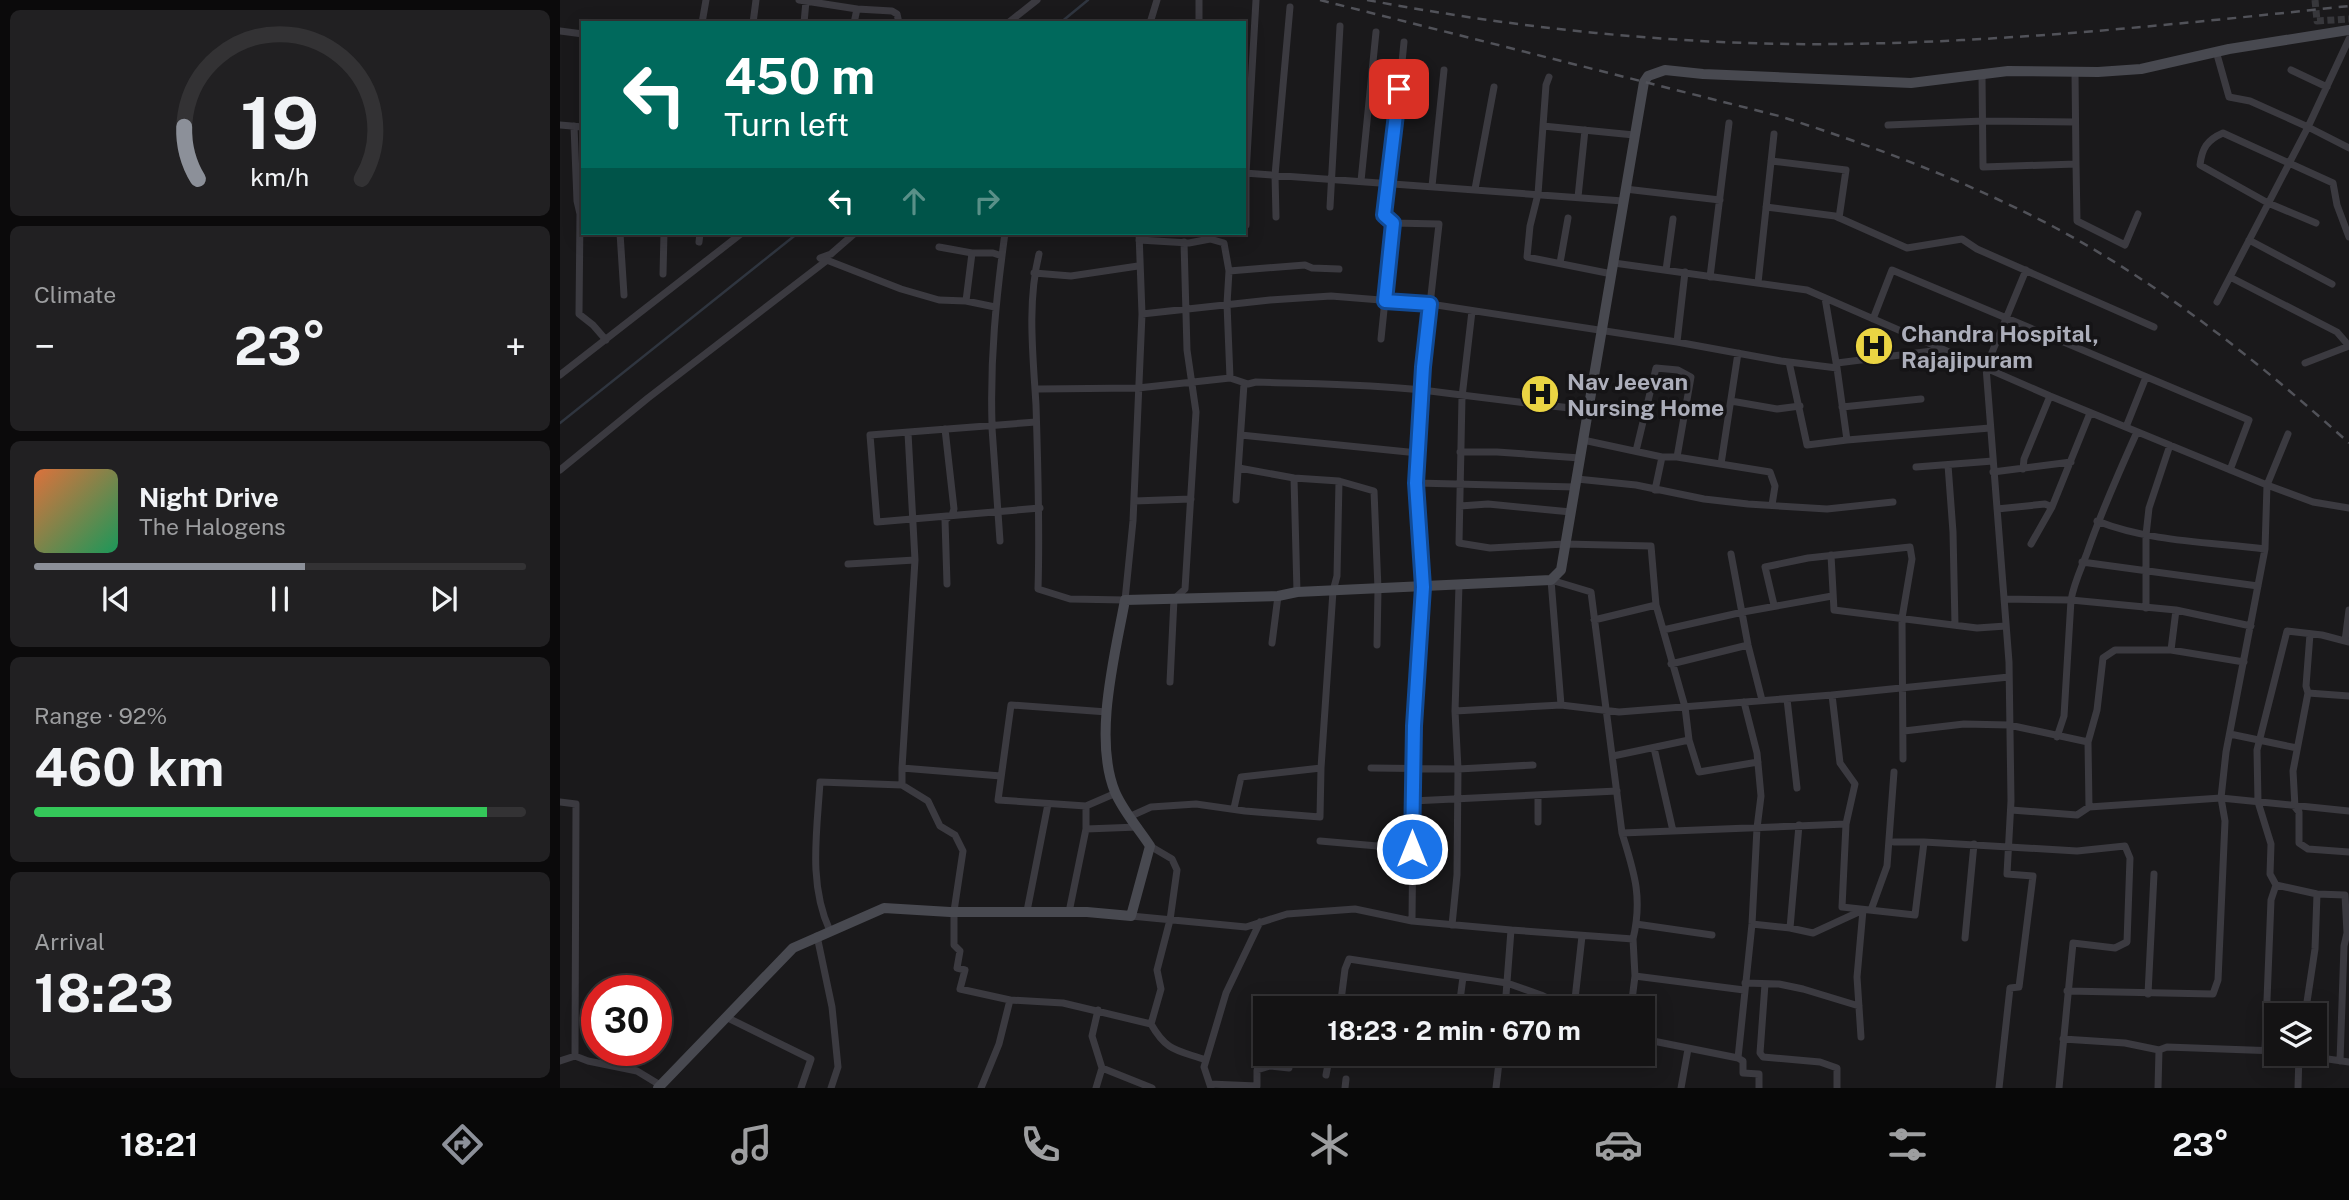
<!DOCTYPE html>
<meta charset="utf-8">
<style>
body{margin:0;font-family:"Public Sans",sans-serif;background:#212022;color:#f1f3f6;height:100vh;display:flex;flex-direction:column;font-size:26px;white-space:nowrap}
*{box-sizing:border-box;margin:0}
p{font-size:23px;color:#9d9ea0}
.icon{flex:none;width:38px;height:38px;fill:none;stroke:currentColor;stroke-width:2;stroke-linecap:round;stroke-linejoin:round}
.map{position:relative;flex:1;overflow:hidden}
.details{display:flex;flex-direction:column;gap:10px;padding:10px;background:#0b0a0b;width:560px}
.details>*{flex:none}
.hud{position:absolute;left:21px;top:21px;width:665px;height:214px;border-radius:0px;box-shadow:0 4px 18px #0003,0 0 0 2px #333234;background:#00695c;color:#fff;overflow:hidden}
.tools{position:absolute;left:1704px;top:1003px;display:grid;gap:14px}
.tools a{display:grid;place-items:center;width:63px;height:63px;border-radius:0px;background:#141314;box-shadow:0 4px 18px #0003,0 0 0 2px #333234;font-size:35px}
.speed{position:absolute;left:21px;top:975px;display:flex;gap:14px;font-size:35px;font-weight:700;text-align:center}
.speed>*{display:grid;place-content:center;width:91px;height:91px;border-radius:50%;background:#141314;box-shadow:0 4px 18px #0003,0 0 0 2px #333234;line-height:1}
.speed .limit{border:10px solid #d22;background:#fff;color:#111}
.pin{position:absolute;display:grid;place-items:center;width:60px;height:60px;color:#fff;margin:-30px;border-radius:14px;box-shadow:0 4px 10px #0006}
.me{position:absolute;width:77px;margin:-38px;rotate:0deg;stroke-linejoin:round;filter:drop-shadow(0 0 5px #0008)}
.turn{display:flex;align-items:center;gap:24px;height:147px;padding:0 28px;font-size:32px}
.turn .icon{width:91px;height:91px;stroke-width:2.5}
.turn b{display:block;font-size:49px;line-height:60px}
.lanes{display:flex;align-items:center;height:66px;padding:0 28px;background:#0003;justify-content:center;gap:35px;direction:ltr}
.lanes .off{opacity:.35}
.big{font-size:52px;font-weight:700;line-height:1.1}
.details .tile{flex:1;display:flex;flex-direction:column;justify-content:center;gap:10px;min-width:0;padding:0 24px;border-radius:10px;background:#212022}
.details .dial{align-items:center;gap:0}
.dial svg{height:182px;overflow:visible;fill:none;stroke:#333234;stroke-width:7;stroke-linecap:round;text-anchor:middle}
.dial text{fill:#f1f3f6;stroke:none}
.song{display:flex;align-items:center;gap:21px}
.cover{width:84px;height:84px;border-radius:10px;background:linear-gradient(135deg,hsl(20 70% 55%),hsl(150 70% 35%))}
.played{height:7px;border-radius:4px;background:linear-gradient(90deg,#8c9099 55%,#333234 55%)}
.keys{display:flex;justify-content:space-around;direction:ltr}
.heat{display:flex;justify-content:space-between;align-items:center;font-size:38px;direction:ltr}
.charge{height:10px;border-radius:5px;background:linear-gradient(90deg,#34c759 92%,#333234 0)}
.trip{position:absolute;left:693px;top:996px;width:402px;height:70px;border-radius:0px;background:#141314;box-shadow:0 4px 18px #0003,0 0 0 2px #333234;font-weight:700;line-height:70px;text-align:center}
.tab-bar{display:flex;height:112px;justify-content:space-around;align-items:center;background:#080808;color:#9d9ea0}
.tab-bar .icon{width:49px;height:49px}
.tab-bar .active{color:#8c9099}
.tab-bar b{font-size:32px;color:#f1f3f6}
main{display:flex;flex:1;min-height:0}
.map>svg:first-child{display:block}
</style>
<main>
<section class="details">
<div class="tile dial"><svg viewBox="0 0 100 80">
<path d="M14 69A42 42 0 1 1 86 69"/>
<path d="M14 69A42 42 0 0 1 8 46" stroke="#8c9099"/>
<text x="50" y="56" font-size="32" font-weight="700">19</text>
<text x="50" y="72" font-size="11">km/h</text>
</svg></div>
<div class="tile"><p>Climate</p>
<div class="heat"><a>−</a><b class="big">23°</b><a>+</a></div>
</div>
<div class="tile">
<div class="song"><i class="cover"></i><div><b>Night Drive</b><p>The Halogens</p></div></div>
<div class="played"></div>
<div class="keys"><svg class="icon" aria-label="previous" viewBox="0 0 24 24"><path d="M18 5L8 12l10 7zM5 5v14"/></svg><svg class="icon" aria-label="pause" viewBox="0 0 24 24"><path d="M8 5v14M16 5v14"/></svg><svg class="icon" aria-label="next" viewBox="0 0 24 24"><path d="M6 5l10 7-10 7zM19 5v14"/></svg></div>
</div>
<div class="tile"><p>Range · 92%</p><b class="big">460 km</b><div class="charge"></div></div>
<div class="tile"><p>Arrival</p><b class="big">18:23</b></div>
</section>
<div class="map">
<svg width="1789" height="1088" viewBox="0 0 1789 1088">
<rect width="100%" height="100%" fill="#1a191b"/>
<g fill="none" stroke-linecap="round" stroke-linejoin="round">
<path stroke="#2f353f" stroke-width="2.5" d="M500,23L528,0
M0,423L238,233"/>
<path stroke="#37373b" stroke-width="7" stroke-dasharray="7 3.5" stroke-linecap="butt" d="M1755,0L1757,21L1789,19"/>
<path stroke="#3b3a40" stroke-width="7" d="M239,0L297,9L332,11L337,14L339,23
M142,23L146,0
M193,23L196,0
M244,23L246,1
M294,23L297,9
M448,23L477,0
M590,23L597,0
M639,23V0
M0,31L23,34
M1789,39L1748,127L1789,148
M844,42L830,183L824,215L833,223L879,224L863,367L856,483L863,587L854,726L852,921L951,930L945,1008
M1656,51L1669,97L1690,101L1748,127L1657,302
M1731,70L1767,87
M1515,72L1516,164
M1422,76L1423,167L1516,164L1517,221L1565,245L1578,214
M989,77L986,85L978,194L970,226L967,257L1052,274
M0,125L23,127
M1328,125L1423,121L1515,122
M14,126L17,201L20,214L19,314L33,325L46,340
M983,126L1074,135
M1211,161L1286,170L1279,218
M684,173L1063,201
M801,181L816,32
M872,186L884,70
M915,189L934,87
M1065,189L1160,200
M1018,197L1025,130
M770,207L780,26
M1206,207L1275,216L1347,248L1402,239L1417,249L1594,327
M716,217L715,175L730,7
M1756,223L1708,203L1640,165C1642,148 1647,140 1663,133L1773,183L1777,205L1789,237
M686,225V174L696,0
M60,233L64,295
M579,240L629,243L650,239L664,243L669,271L667,304L670,378
M1689,240L1772,284
M139,242L140,233
M379,247L412,253H433L442,256
M479,254C467,303 473,355 476,405C478,466 480,527 478,589L510,599L565,600L573,521L582,314L579,233
M264,259L341,289L379,300L406,301L435,307
M1000,263L1008,218
M1054,263L1247,290L1490,396L1707,485L1705,549L1666,752L1661,798L1665,821L1658,980L1653,994L1507,991
M1106,270L1113,219
M669,271L745,265L752,268L779,269
M474,273L511,276L578,266
M103,274L104,233
M1150,277L1169,123
M1670,277L1777,332L1789,346L1745,363
M1198,283L1214,134
M406,301L412,253
M912,311L902,397L899,543L930,548L1005,544L1091,546L1096,605L1125,707L1129,740L1139,772L1198,762
M582,314L710,300L771,296L870,304L1117,342L1221,361L1277,368L1265,298
M1313,319L1332,270L1689,420L1670,470
M821,339L833,223
M1117,342L1125,272
M1229,362L1247,445L1287,440
M1277,363L1380,350
M1277,368L1287,440L1430,428
M0,375L182,233
M479,389L578,388L670,378L688,384L696,382C751,384 807,384 862,390C917,397 973,404 1028,410
M1171,401L1217,409L1240,406
M1282,407L1361,399
M476,422L310,435L317,522L480,508
M432,424C430,358 436,299 445,233
M1566,427L1586,377
M432,428L440,541
M385,429L394,509L392,515L385,520L387,584
M1728,434L1707,485L1753,502L1789,508
M681,435L858,453
M1023,440L1102,457H1117L1210,472L1215,486L1212,505
M1076,451L1096,368L1118,370L1131,377L1117,457
M900,452H937L1020,458
M1161,464L1178,353
M1388,465L1393,532L1395,625
M1356,467L1433,461
M679,468L734,478L779,481L814,491L818,589L817,645
M1463,469L1464,459L1490,396
M0,470L88,398L266,261L260,258L271,254L295,233
M1433,472L1511,462
M734,478L737,592
M1017,479L1076,485L1144,499L1188,504L1267,509L1333,502
M856,483L1015,487
M1095,490L1102,457
M676,500L684,384
M574,501L631,499
M900,506L928,504L1011,512
M1437,509L1485,504L1492,507
M1537,521C1590,542 1650,542 1705,549
M1471,544L1492,507L1530,413
M1171,554L1188,645L1202,700
M1271,555L1274,610L1417,628L1446,626
M1522,562L1698,586
M288,564L355,560
M1444,599L1511,600L1616,610L1691,626
M1214,605L1205,567L1248,558L1350,547L1352,559L1342,618L1343,759
M1586,608V535L1589,508L1610,445
M1034,620L1096,605
M1103,630L1183,612L1272,596
M1750,634L1746,686L1748,693L1789,696
M1785,641L1789,610
M712,643L718,596
M1611,650L1616,610
M1111,664L1188,645
M610,682L614,599L625,589L636,412L627,350L624,242
M1748,693L1733,771L1735,807L1739,812V843L1748,849L1789,852
M1272,695L1280,763L1295,784L1286,824
M1227,699L1237,788
M1001,705L991,580L1031,592L1062,833L1286,824L1282,907L1355,915L1364,842L1517,851L1565,846L1570,858L1567,942L1555,948L1513,943L1499,1088
M895,711L1001,705L1059,712L1272,695L1449,677
M547,712L451,705L438,800L526,806L556,793
M1344,731L1404,724L1449,725L1528,742
M1670,734L1737,748
M1497,737L1504,716L1511,600C1514,583 1521,569 1527,553C1541,512 1559,472 1577,432
M1094,748L1113,831
M1053,756L1129,740
M342,768L355,560L348,433
M811,768L898,769L973,765
M441,776L342,768V785L368,801L380,826L395,835L403,851L394,911V945L400,951L397,968L405,970L400,989L450,1000L503,1003L591,1024C607,1052 617,1050 646,1060
M978,795V822
M852,801L1057,791
M0,802L16,804L15,1056
M1529,807L1528,742L1537,710L1543,658L1555,650H1611L1684,662
M674,808L681,777L761,768
M1451,810L1517,815L1529,807L1661,798L1789,811
M571,816L591,807L636,804L685,811L760,817L761,768L773,591L777,576L779,481
M526,829L578,827
M760,841L852,849
M1334,842H1364
M590,846L612,859L617,870L610,920L597,970L601,989L591,1024
M1311,910L1327,866L1334,772
M467,911L488,804
M509,912L526,829V806
M571,916L686,927L727,914L795,909L852,921
M1076,924L1152,935
M1192,924L1230,928L1253,933L1303,910
M892,925L897,875L898,769L895,711L899,585
M1230,928L1239,825
M951,930L1073,939C1083,897 1074,872 1062,833
M270,931C248,884 257,832 260,782L342,785
M257,936L272,1007L278,1067L271,1088
M1405,938L1414,844
M1075,976L1184,990
M1185,983L1219,984L1243,989L1299,1006
M1205,984L1200,1053L1203,1057L1260,1062L1277,1068V1088
M1588,994L1594,874
M780,1008L785,969L789,959L947,983L981,995L1007,1008
M899,1008L903,977
M1014,1008L1022,936
M1071,1008L1075,976L1073,939
M1745,1015L1755,949L1757,894
M166,1017L251,1059L241,1088
M1301,1037L1297,977L1303,910
M1083,1039L1178,1058L1192,924L1197,828L1201,796L1197,753L1184,702
M1503,1039L1565,1043L1599,1050L1607,1047L1717,1051
M1705,1050L1711,900L1716,885
M1733,1054L1789,1062
M1178,1058L1183,1061V1073L1199,1074V1088
M0,1061L15,1056L28,1061L77,1071L100,1085
M1780,1061L1784,946L1787,933L1785,895L1757,894L1716,885L1710,874L1711,844L1698,802L1697,750L1727,631L1762,635L1789,642
M542,1068L592,1088
M766,1075L770,1054
M650,1084L697,1086V1070L710,1066L729,1068
M421,1088L439,1044L450,1000
M536,1088L542,1068L532,1036L538,1010
M651,1088L644,1067L666,993L700,922
M785,1088L786,1079
M936,1088L940,1054
M1121,1088L1128,1049
M1439,1088L1450,988L1459,987L1473,876L1447,874L1451,801L1449,662L1426,367L1466,270
M1598,1088L1599,1050
M1738,1088L1739,1054"/>
<path stroke="#484950" stroke-width="10" d="M98,1088L233,948L324,908L390,912H527L571,916L590,846C579,829 563,811 555,792C533,738 555,655 565,600L718,596L737,592L991,580L1001,570L1084,82L1088,76L1105,70L1143,74L1351,83L1448,71L1538,72L1581,69L1669,49L1789,30"/>
<path stroke="#515259" stroke-width="2.5" stroke-dasharray="9 7" stroke-linecap="butt" d="M760,0L1219,116C1314,146 1406,181 1494,227C1602,285 1698,361 1789,443
M807,0C962,29 1123,46 1281,44C1451,42 1620,24 1789,6"/>
</g>
<g fill="none" stroke-linecap="round" stroke-linejoin="round">
<g stroke="#114b97" stroke-width="18">
<path id="route" d="M839,89L824,215L833,223L825,301L870,304L863,367L856,483L863,587L854,726L852,849"/>
</g>
<use href="#route" stroke="#1a73e8" stroke-width="12"/>
</g>
<defs>
<g id="hospital-disc" transform="scale(2.0125)"><circle r="9.5" fill="#ead443" stroke="#151416"/><path d="M-5-5h3v3.5h4V-5h3V5h-3V1.5h-4V5h-3Z" fill="#111"/></g>
</defs>
<g fill-rule="evenodd">
<use href="#hospital-disc" x="1314" y="346"/>
<use href="#hospital-disc" x="980" y="394"/>
</g>
<g text-anchor="middle" dominant-baseline="central" stroke-width="7" stroke-linejoin="round" paint-order="stroke">
<g font-size="23" font-weight="bold" fill="#acaeba" stroke="#151416" text-anchor="start">
<text x="1341" y="333">Chandra Hospital,<tspan x="1341" dy="26">Rajajipuram</tspan></text>
<text x="1007" y="381">Nav Jeevan<tspan x="1007" dy="26">Nursing Home</tspan></text>
</g>
</g>
</svg>
<div class="tools">
<a><svg class="icon" aria-label="layers" viewBox="0 0 24 24"><path d="M12 4l9 5-9 5-9-5zM3 14l9 5 9-5"/></svg></a>
</div>
<div class="speed"><div class="limit">30</div></div>
<div class="pin" style="left:839px;top:89px;background:#d93025"><svg class="icon" aria-label="arrive" viewBox="0 0 24 24"><path d="M6 21V4h12l-3 4 3 4H6"/></svg></div>
<svg class="me" style="left:852px;top:849px" viewBox="-20 -20 40 40"><circle r="17" fill="#1a73e8" stroke="#fff" stroke-width="3"/><path d="M0-11L8 9 0 5-8 9z" fill="#fff"/></svg>
<div class="trip">18:23 · 2 min · 670 m</div>
<div class="hud">
<div class="turn"><svg class="icon" aria-label="left" viewBox="0 0 24 24"><path d="M17 20v-9H6M10 6l-5 5 5 5"/></svg><div><b>450 m</b>Turn left</div></div>
<div class="lanes"><svg class="icon" aria-label="left" viewBox="0 0 24 24"><path d="M17 20v-9H6M10 6l-5 5 5 5"/></svg><svg class="icon off" aria-label="ahead" viewBox="0 0 24 24"><path d="M12 20V5M6 11l6-6 6 6"/></svg><svg class="icon off" aria-label="right" viewBox="0 0 24 24"><path d="M7 20v-9h11M14 6l5 5-5 5"/></svg></div>
</div>
</div>
</main>
<nav class="tab-bar">
<b>18:21</b>
<svg class="icon active" aria-label="directions" viewBox="0 0 24 24"><path d="M12 3l9 9-9 9-9-9zM9 14v-3h6M13 9l2 2-2 2"/></svg>
<svg class="icon" aria-label="music" viewBox="0 0 24 24"><path d="M9 18V5l10-2v13"/><circle cx="6" cy="18" r="3"/><circle cx="16" cy="16" r="3"/></svg>
<svg class="icon" aria-label="phone" viewBox="0 0 24 24"><path d="M5 4h4l2 5-3 2q2 4 5 5l2-3 5 2v4C11 20 4 13 5 4z"/></svg>
<svg class="icon" aria-label="climate" viewBox="0 0 24 24"><path d="M12 3v18M4 7l16 10M4 17L20 7"/></svg>
<svg class="icon" aria-label="car" viewBox="0 0 24 24"><path d="M5 17H2v-5l4-1 3-4h7l3 4 3 1v5h-3M9 17h6M6 11h13"/><circle cx="7" cy="17" r="2"/><circle cx="17" cy="17" r="2"/></svg>
<svg class="icon" aria-label="filters" viewBox="0 0 24 24"><path d="M4 7h16M4 17h16"/><circle cx="9" cy="7" r="2"/><circle cx="15" cy="17" r="2"/></svg>
<b>23°</b>
</nav>
